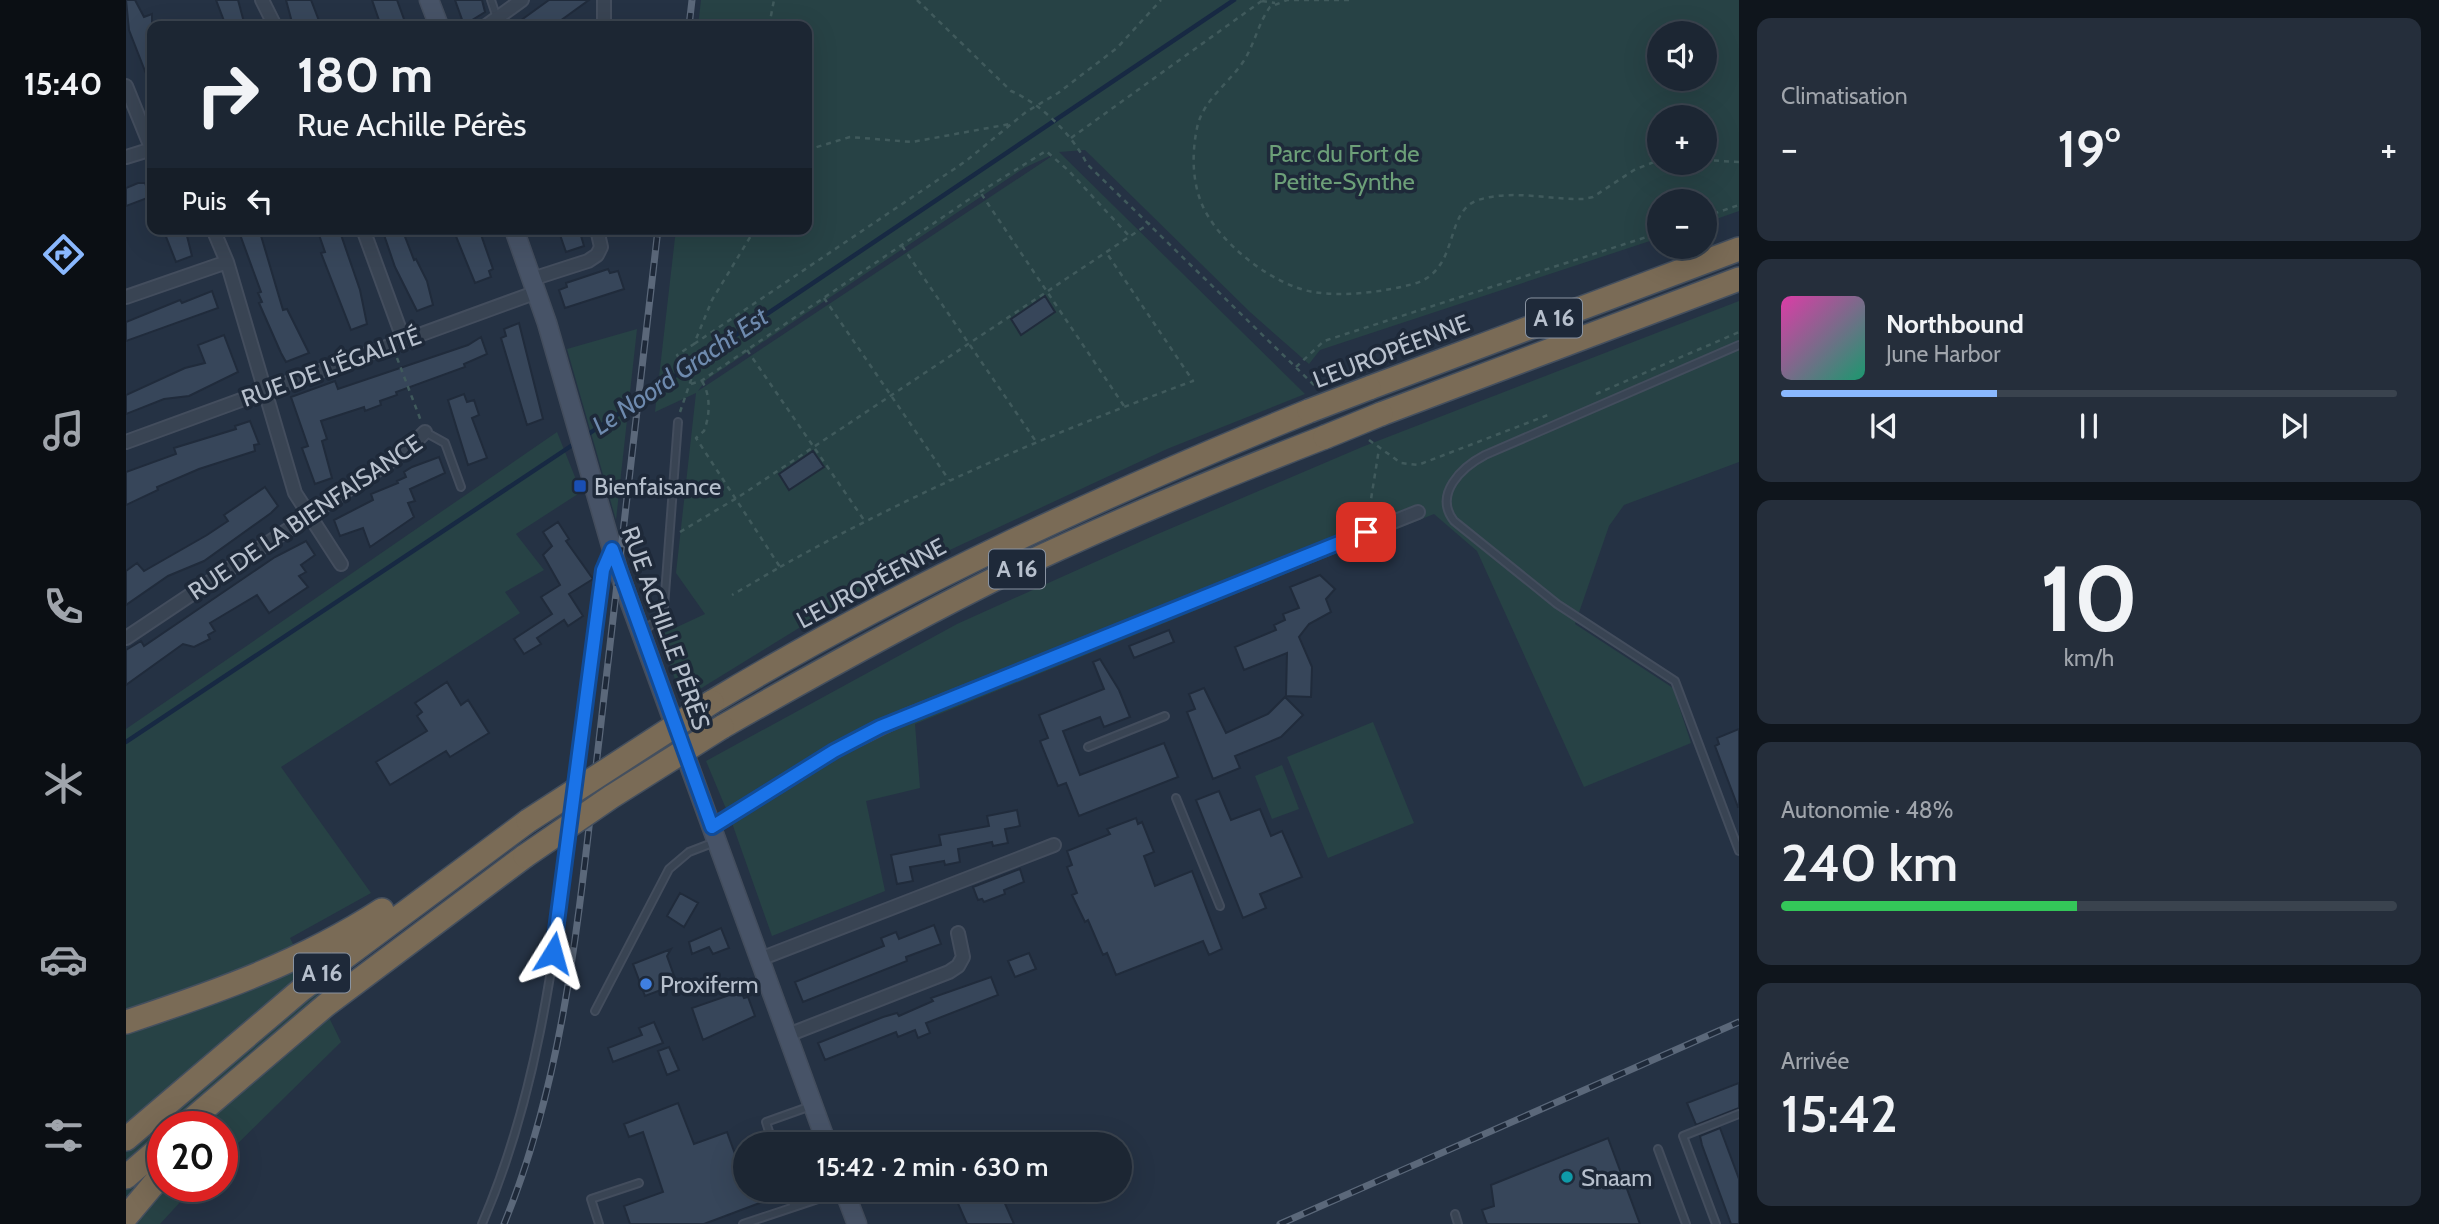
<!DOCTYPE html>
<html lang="fr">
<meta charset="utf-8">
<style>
body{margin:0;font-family:Cabin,sans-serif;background:#252e3b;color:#f1f3f6;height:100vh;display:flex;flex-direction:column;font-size:26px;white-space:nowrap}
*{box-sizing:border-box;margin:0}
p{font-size:23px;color:#a0a5ac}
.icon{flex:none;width:38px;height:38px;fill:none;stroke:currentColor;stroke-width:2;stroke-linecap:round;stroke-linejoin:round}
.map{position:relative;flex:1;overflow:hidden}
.details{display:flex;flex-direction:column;gap:18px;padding:18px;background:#0f151c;width:700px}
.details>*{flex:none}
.hud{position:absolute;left:21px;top:21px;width:665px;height:214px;border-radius:14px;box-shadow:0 7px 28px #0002,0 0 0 2px #3a434e;background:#1c2633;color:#f1f3f6;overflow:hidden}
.fabs{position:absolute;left:1521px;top:21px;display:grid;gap:14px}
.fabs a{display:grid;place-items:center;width:70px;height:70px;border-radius:50%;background:#1c2633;box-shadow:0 7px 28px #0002,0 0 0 2px #3a434e;font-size:35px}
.speed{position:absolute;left:21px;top:1111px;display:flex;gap:14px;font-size:35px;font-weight:700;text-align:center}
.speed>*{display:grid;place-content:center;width:91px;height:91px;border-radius:50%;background:#1c2633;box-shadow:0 7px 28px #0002,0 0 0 2px #3a434e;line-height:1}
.speed .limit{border:10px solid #d22;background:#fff;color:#111}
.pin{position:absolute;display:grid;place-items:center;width:60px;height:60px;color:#fff;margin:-30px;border-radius:14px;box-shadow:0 4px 10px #0006}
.me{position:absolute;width:77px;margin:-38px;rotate:8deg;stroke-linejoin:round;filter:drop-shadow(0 0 5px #0008)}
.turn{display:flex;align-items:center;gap:24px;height:147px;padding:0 35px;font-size:32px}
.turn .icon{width:91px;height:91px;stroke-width:2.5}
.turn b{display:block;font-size:49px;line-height:60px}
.then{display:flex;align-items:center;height:66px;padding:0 35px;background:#0003;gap:14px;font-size:26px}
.big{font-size:52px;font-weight:600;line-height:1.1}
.details .widget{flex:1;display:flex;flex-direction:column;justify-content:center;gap:10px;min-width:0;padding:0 24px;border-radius:14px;background:#252e3b}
.details .dial{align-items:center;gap:0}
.dial b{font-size:91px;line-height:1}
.song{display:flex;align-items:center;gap:21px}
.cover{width:84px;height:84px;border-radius:10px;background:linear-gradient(135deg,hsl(320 70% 55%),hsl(160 70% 35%))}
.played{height:7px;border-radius:4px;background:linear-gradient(90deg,#8ab8fe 35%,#3a434e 35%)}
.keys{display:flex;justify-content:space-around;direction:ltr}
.heat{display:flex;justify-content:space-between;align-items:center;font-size:38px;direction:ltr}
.charge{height:10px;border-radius:5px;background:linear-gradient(90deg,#34c759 48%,#3a434e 0)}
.trip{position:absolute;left:607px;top:1132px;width:399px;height:70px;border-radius:35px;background:#1c2633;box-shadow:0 7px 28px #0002,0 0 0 2px #3a434e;font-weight:600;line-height:70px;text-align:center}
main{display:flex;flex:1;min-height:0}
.menu{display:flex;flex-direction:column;width:126px;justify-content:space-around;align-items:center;background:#0b0f14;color:#a0a5ac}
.menu .icon{width:49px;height:49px}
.menu .current{color:#8ab8fe}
.menu b{font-size:32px;color:#f1f3f6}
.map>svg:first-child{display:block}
</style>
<main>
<nav class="menu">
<b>15:40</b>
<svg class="icon current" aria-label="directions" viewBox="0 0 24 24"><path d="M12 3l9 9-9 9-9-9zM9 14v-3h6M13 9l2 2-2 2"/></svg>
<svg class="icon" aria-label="music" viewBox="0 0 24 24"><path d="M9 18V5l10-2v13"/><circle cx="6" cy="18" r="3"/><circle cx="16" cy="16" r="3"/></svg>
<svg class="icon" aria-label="phone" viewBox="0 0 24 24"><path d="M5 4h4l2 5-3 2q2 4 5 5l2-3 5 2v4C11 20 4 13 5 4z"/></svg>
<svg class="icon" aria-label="climate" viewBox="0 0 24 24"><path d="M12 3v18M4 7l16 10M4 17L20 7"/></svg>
<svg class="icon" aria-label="car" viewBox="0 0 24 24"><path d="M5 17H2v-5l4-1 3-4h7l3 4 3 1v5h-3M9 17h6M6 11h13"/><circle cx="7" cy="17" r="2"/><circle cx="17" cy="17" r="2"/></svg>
<svg class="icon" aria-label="filters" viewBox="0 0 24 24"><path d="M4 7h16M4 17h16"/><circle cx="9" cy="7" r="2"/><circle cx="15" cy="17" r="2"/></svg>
</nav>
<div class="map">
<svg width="1613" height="1224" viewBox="0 0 1613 1224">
<rect width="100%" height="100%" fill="#253244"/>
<path fill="#274245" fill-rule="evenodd" d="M575,0H1613V211L1579,223L1578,201H1533V238L1194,350L1183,364L1124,312L959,150L933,152L1179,394L1041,449L725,596L556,700L534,635L579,614L550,573L570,393L529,412L550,229H681V26H572ZM1533,33H1578V79H1533ZM1533,117H1578V163H1533ZM926,155V156L572,391L580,380L898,168Z
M1613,301V462L1498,505L1483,526L1449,624L1547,688L1565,743L1458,787L1351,551L1308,514L789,724L794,788L740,801L759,891L646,936L606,823L580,761L831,624L1027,536L1236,447Z
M511,329L490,520L441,349Z
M431,432L455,492L390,534L418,570L379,592L394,613L155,767L245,893L164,938L215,1042L96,1159V1127H37V1186L68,1187L34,1224H0V729Z
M1247,722L1288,823L1202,858L1161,757Z
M1156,765L1173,809L1146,819L1129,776Z"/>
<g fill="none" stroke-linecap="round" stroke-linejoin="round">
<path stroke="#172943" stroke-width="4.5" d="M458,437L1108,0
M0,742L451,442"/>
</g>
<path fill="#37465a" stroke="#202b3b" stroke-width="2" d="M0,0H9L18,17L26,14V89L3,30Z
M90,0H112L119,26H100Z
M160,0H185L195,26H167Z
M246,0H271L279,22L255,26Z
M329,0H356L359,12L338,25Z
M423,0H463L427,26H387Z
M12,183H19L24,197L0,206V188Z
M37,229H52L54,234L60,232L66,256L50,262Z
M112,229H133L157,310L161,309L183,353L160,362L155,353L133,303L136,302L132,293L135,292Z
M191,229H213L234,290L241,324L225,330L195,253L199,252Z
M256,229H276L288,260L290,259L301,281L307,305L291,311L269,267Z
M327,229H353L367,269L363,271L365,277L349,283Z
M432,229H453L458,246L440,252Z
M482,269L484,273L492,271L498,289L439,308L433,290L441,287L440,283Z
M86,291L92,308L0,341V322L54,300L56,303Z
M919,296L929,312L895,335L885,319Z
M393,323L417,419L401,425L375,338L380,336L378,329Z
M98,335L112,372L63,396L38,399L0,414V395L59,368L79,363L72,345Z
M355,337L361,354L338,364L339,367L270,392L271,395L254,401L255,405L239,411L238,407L195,421L201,439L196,441L206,478L189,484L176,448L182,446L165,397L209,381L212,389L342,345Z
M338,394L341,402L348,400L353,415L346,418L361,458L342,465L322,400Z
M124,421L133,444L128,445L129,451L73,469L31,487L32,490L0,505V472L50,454L48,448L110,429L109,426Z
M687,451L698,467L663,490L653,474Z
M313,457L319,473L284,489L289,501L282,503L288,517L244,547L237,528L214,536L208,520L247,500L245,494L272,483L271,481L280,477L278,472L286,467Z
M139,487L152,506L145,513L78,561L42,576L0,605V571L11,563L18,571L81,535L102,521L98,515Z
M432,522L443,539L440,541L467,579L443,594L457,616L442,626L438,620L411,638L415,644L398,654L388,639L426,614L415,597L434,585L417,555L426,546L417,532Z
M180,541L189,555L175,565L180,572L173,576L182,587L143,613L131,595L84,623L89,631L82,635L84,639L68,647L57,644L0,685V650L15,641L18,646L149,557Z
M1194,575L1209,589L1200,599L1205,612L1183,624L1173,637L1186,667L1185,697L1160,696L1161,653L1118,670L1109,647L1150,630L1148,625L1159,620L1157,614L1173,608L1164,587Z
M1043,630L1048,642L1008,658L1003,646Z
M974,659L993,690L1004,717L978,727L974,717L937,731L954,775L1038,743L1052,777L953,816L940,783L932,786L914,741L922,738L913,715L978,689L967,662Z
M321,682L335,705L342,700L363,733L324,757L320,751L264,785L250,762L301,731L291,716L296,712L289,703Z
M1078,688L1100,733L1142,714L1159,697L1177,715L1155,737L1109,756L1114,768L1087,779L1061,712L1069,709L1063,694Z
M1613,729V807H1612L1589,746L1593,744L1591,738Z
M1093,791L1105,820L1134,809L1145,836L1156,831L1176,877L1134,894L1140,908L1117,918L1070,800Z
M891,810L894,826L879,829L882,843L867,846L866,842L832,849L834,862L819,865L818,861L784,867L787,881L771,884L765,855L815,845L813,835L863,826L861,816Z
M1010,818L1012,824L1016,822L1028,852L1018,856L1029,886L1066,871L1096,949L1083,955L1077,941L990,975L981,953L977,955L962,920L959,922L946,895L951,893L941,867L946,865L941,851L984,834L981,829Z
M894,869L898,882L878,890L879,894L858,902L856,899L852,900L847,887Z
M554,893L572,903L558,927L541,916Z
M808,925L815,944L780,957L781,961L677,1002L669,982L758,946L755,938L770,932L773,939Z
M595,928L603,948L587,954L583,947L566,954L563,942Z
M545,949L541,956L551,984L519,996L507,964Z
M903,953L910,969L889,977L882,961Z
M865,977L872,995L800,1023L804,1033L792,1038L789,1030L772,1037L770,1032L699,1060L692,1043L757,1017L771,1013L773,1016L807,1001L805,998Z
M615,991L618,998L622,997L629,1016L577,1040L566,1008Z
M528,1022L537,1043L487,1062L482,1048L516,1035L513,1028Z
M543,1047L553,1070L541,1075L532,1051Z
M1613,1083V1108L1570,1125L1561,1103Z
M552,1103L568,1144L601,1132L612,1162L620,1160V1190H635L639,1201L578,1224H504L498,1206L537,1192L517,1132L503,1137L498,1124Z
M1594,1128L1613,1179V1224H1605L1576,1145L1574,1136Z
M1482,1138L1514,1224H1361L1356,1210L1368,1206L1365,1185Z
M826,1190H873L888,1224H841Z"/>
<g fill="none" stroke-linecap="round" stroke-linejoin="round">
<g stroke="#434d5d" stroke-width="10">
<path id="lane" d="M365,0L371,18
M1613,345L1359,455C1336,467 1307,494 1328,521L1431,604L1549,681L1613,851
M299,432L319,443L335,487
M517,631L534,618L538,607L552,422
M962,747L1039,716
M450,781L477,570L483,553
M1050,798L1094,906
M469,1011L543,869L563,852L589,842
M647,1144L640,1122L685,1106
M1532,1149L1560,1224
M662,1190L668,1207
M1329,1214L1332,1224
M356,1224C410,1099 427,967 444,834
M473,1224L465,1199L513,1183
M617,1224L716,1191
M1590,1224L1557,1136L1613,1114"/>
</g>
<g stroke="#434d5d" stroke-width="16">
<path id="street" d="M136,0L149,26
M360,26L396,0
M478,26V0
M0,86L26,150
M0,157L26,149
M87,229L101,262L169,493L215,564
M237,229L278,341
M406,279L462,261L471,255L475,247L471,229
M0,297L101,262
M0,442L411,292
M0,638L281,450L299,432
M586,827L708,751L780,716L1292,512
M634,959L928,845
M662,1035L823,972L832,966L837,957L832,933"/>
</g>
<g stroke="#434d5d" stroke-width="21">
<path id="secondary" d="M303,0L313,26
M388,229L421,323L492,570L701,1144
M718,1190L731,1224"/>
</g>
<g stroke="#444f5e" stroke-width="26">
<path id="highway" d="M1243,388L1613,249
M1255,414L1613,279
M586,702C777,587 977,495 1183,411
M596,727C694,671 793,616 895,566C995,519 1096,477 1199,437
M0,1022C90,992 176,962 256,910
M57,1127L200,1005L399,856
M0,1139L175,990L402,821
M0,1177L37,1145
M0,1217L37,1173"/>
</g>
<path stroke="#405a5c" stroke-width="2.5" stroke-dasharray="5 5" stroke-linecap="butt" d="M791,0L885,91C915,104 946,134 961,164L1191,388
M1223,0H1161L1144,7C1133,22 1129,42 1119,59C1104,83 1077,99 1071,128C1066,152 1066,179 1075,202C1090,241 1146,285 1187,292C1218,297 1257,292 1287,284C1335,271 1317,212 1352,200C1387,189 1423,200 1458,199L1467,197L1508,170L1533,160
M1136,1L1149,3
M643,26L648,0
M945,138L1137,0
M681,150L724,137L786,142L884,124
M1578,160L1613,162
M854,192L920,151L943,171L1004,237
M1578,217L1613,205
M776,246L911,443
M698,298L823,480
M568,344L840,161L900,112L932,93L991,48L1035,0
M621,350L738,520
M271,358L295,421
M1170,367L1198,341L1533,233
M576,381C585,396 584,415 578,431L570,438L654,567L606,595
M565,384L575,381L854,192L998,406
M1470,394L1613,332
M554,412L566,377L551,355L568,344L586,300L629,229
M1243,440L1275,463L1292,465L1422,415
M1242,518L1253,449
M554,532L614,496L1024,223
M654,567C786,493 925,433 1067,381L980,252"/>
<use href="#lane" stroke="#394453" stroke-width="6"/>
<use href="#street" stroke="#394453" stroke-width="12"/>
<use href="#secondary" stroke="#475367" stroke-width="18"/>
<use href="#highway" stroke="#7a6b56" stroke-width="23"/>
<g stroke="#5b687a" stroke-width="7">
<path id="rail" d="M563,26L566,0
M378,1224C440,1073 453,910 472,749C492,576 512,402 532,229
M1154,1224L1613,1022"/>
</g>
<use href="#rail" stroke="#1e2939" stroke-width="4.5" stroke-dasharray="13" stroke-linecap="butt"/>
<g stroke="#444f5e" stroke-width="26" stroke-linecap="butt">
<path id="highway-bridge" d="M1183,411L1243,388
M1199,437L1255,414
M402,821L586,702
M399,856L485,797L596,727"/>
</g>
<use href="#highway-bridge" stroke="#7a6b56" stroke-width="23"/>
</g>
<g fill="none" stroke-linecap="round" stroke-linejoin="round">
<g stroke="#114b97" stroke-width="18">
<path id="route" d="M427,953L477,570L486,549L586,827L708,751L754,727L1240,532"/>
</g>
<use href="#route" stroke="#1a73e8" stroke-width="12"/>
</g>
<rect fill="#1a4fb4" stroke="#1e2939" stroke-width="2.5" x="447" y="479" width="14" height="14" rx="3.5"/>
<circle fill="#3f7fe0" stroke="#1e2939" stroke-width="2.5" cx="520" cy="984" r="7"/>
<circle fill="#0f9aa8" stroke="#1e2939" stroke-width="2.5" cx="1441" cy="1177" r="7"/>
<g text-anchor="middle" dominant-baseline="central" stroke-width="7" stroke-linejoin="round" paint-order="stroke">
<g fill="#1e2939" stroke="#8993a1" stroke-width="2">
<rect x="1400" y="298.5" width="56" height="39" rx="5"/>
<rect x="863" y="549.5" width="56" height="39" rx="5"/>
<rect x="168" y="953.5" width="56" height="39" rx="5"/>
</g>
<g font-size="23" font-weight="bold" fill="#b7c0cd">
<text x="1428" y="318">A 16</text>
<text x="891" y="569">A 16</text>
<text x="196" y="973">A 16</text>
</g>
<g font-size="24" fill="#6c9f78" stroke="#1e2939">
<text x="1218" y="153">Parc du Fort de<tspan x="1218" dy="28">Petite-Synthe</tspan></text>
</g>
<g font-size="24" fill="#b7c0cd" stroke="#1e2939">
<text transform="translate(1265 351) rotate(-21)">L'EUROPÉENNE</text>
<text transform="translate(205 367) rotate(-20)">RUE DE L'ÉGALITÉ</text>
<text transform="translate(179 517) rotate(-34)">RUE DE LA BIENFAISANCE</text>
<text transform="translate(745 583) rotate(-28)">L'EUROPÉENNE</text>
<text transform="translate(540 628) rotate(70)">RUE ACHILLE PÉRÈS</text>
</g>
<g font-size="24" fill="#b7c0cd" stroke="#1e2939" text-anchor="start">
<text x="468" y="486">Bienfaisance</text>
<text x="534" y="984">Proxiferm</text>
<text x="1455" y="1177">Snaam</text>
</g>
<g font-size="26" font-style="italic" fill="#6e8aae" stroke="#1e2939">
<text transform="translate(554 371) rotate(-34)">Le Noord Gracht Est</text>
</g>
</g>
</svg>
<div class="fabs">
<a><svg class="icon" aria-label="sound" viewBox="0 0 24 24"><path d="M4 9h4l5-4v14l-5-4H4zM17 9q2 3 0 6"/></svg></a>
<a>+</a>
<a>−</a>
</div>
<div class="speed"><div class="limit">20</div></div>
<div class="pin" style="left:1240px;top:532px;background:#d93025"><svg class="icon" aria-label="arrive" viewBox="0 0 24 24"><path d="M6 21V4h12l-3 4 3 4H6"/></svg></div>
<svg class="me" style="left:427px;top:953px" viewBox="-20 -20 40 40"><path d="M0-17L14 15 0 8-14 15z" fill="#1a73e8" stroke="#fff" stroke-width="4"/></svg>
<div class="trip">15:42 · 2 min · 630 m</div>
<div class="hud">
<div class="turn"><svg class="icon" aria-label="right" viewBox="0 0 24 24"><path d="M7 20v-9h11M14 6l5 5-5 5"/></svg><div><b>180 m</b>Rue Achille Pérès</div></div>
<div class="then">Puis<svg class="icon" aria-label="left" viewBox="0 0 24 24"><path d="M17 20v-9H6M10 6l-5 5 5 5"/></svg></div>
</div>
</div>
<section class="details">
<div class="widget"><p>Climatisation</p>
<div class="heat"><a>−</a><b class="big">19°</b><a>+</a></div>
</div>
<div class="widget">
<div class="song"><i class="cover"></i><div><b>Northbound</b><p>June Harbor</p></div></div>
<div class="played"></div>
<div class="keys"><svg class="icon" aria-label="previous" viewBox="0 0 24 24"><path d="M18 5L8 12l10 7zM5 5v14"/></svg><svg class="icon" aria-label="pause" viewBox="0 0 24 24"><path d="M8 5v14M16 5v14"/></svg><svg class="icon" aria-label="next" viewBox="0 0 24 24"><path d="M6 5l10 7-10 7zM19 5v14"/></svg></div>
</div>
<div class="widget dial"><b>10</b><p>km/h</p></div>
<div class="widget"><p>Autonomie · 48%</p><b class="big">240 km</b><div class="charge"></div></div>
<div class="widget"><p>Arrivée</p><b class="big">15:42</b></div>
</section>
</main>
